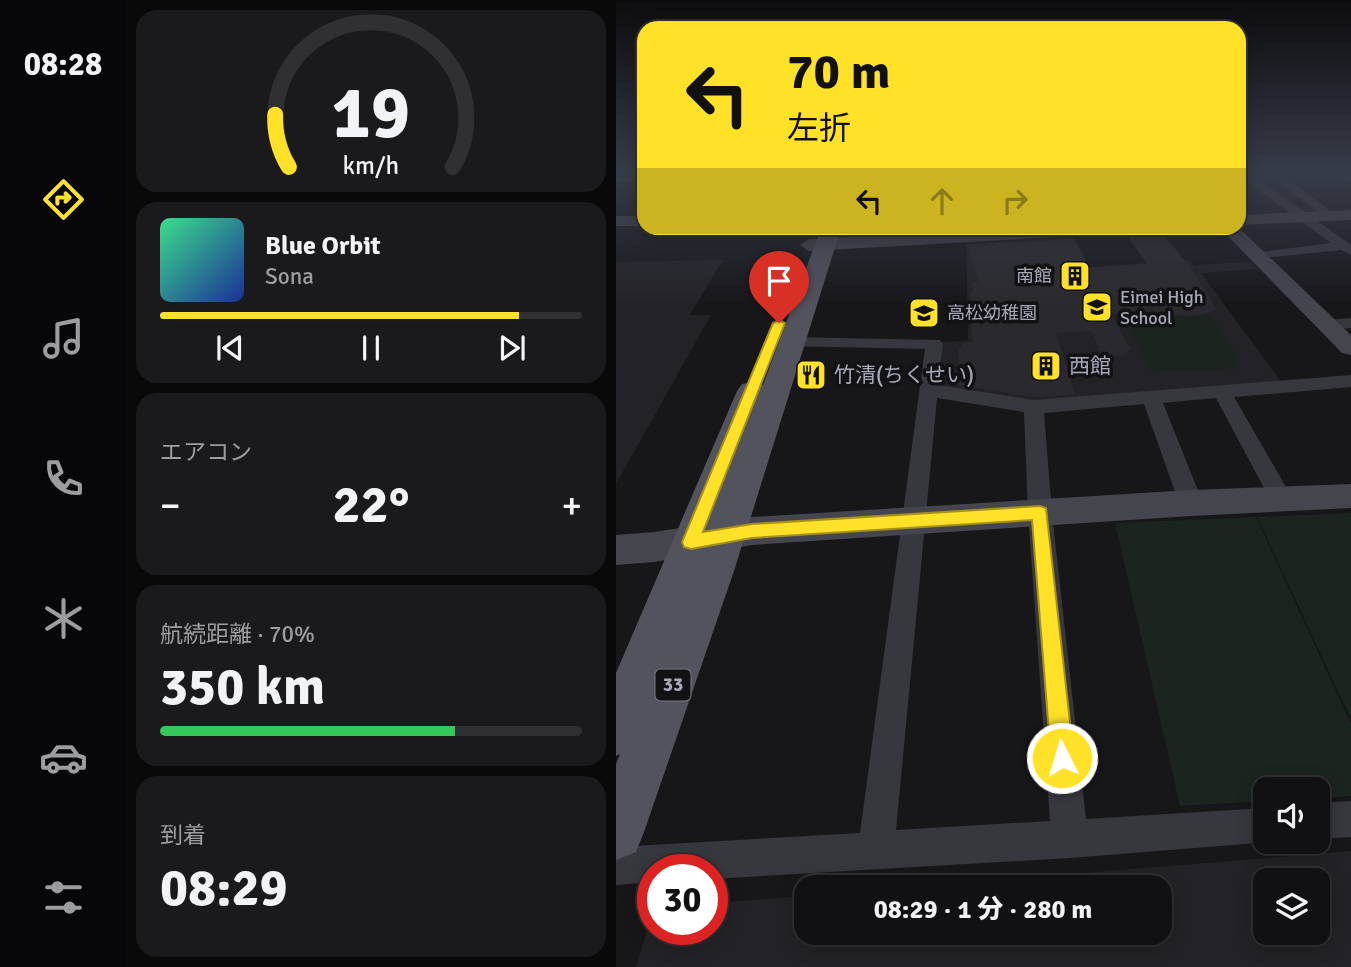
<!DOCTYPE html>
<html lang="ja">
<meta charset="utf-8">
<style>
body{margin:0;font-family:Signika,"Noto Sans JP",sans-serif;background:#1a191c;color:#f1f3f6;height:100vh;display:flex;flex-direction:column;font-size:26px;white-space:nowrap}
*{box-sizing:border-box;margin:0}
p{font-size:23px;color:#9c9da0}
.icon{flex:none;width:38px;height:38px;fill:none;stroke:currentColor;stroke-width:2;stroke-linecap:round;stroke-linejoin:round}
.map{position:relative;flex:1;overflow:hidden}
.sheet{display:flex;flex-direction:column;gap:10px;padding:10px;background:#09090a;width:490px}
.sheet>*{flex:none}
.banner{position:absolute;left:21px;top:21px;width:609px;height:214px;border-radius:21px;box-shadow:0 4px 18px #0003,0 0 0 2px #303033;background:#ffe128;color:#111;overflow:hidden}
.fabs{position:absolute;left:637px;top:777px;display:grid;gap:14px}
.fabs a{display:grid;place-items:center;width:77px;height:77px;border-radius:14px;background:#111013;box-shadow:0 4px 18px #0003,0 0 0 2px #303033;font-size:35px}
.speed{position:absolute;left:21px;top:854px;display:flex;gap:14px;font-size:35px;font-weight:700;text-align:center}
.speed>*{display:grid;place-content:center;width:91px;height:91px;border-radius:50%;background:#111013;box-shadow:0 4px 18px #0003,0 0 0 2px #303033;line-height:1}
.speed .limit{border:10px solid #d22;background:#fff;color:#111}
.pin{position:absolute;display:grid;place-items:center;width:60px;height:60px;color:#fff;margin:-72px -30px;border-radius:50% 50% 50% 0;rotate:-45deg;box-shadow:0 0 7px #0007}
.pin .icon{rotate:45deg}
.me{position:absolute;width:77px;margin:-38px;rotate:355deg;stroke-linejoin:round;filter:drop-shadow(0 0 5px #0008)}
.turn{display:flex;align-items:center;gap:24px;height:147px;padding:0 35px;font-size:32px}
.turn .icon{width:91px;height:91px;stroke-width:2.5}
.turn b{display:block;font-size:49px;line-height:60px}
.lanes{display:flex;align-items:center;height:66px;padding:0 35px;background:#0003;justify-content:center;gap:35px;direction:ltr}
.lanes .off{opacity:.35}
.big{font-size:52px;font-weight:800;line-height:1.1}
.sheet .tile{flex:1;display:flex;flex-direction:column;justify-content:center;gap:10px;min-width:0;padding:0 24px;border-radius:21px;background:#1a191c}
.sheet .dial{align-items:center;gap:0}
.dial svg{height:182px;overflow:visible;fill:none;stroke:#303033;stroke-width:7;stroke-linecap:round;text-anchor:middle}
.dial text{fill:#f1f3f6;stroke:none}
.song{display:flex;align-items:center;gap:21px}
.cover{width:84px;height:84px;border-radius:10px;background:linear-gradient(135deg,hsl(150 70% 55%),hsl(230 70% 35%))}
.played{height:7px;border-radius:4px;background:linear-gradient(90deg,#ffe128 85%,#303033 85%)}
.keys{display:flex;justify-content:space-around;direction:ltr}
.heat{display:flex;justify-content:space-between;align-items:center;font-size:38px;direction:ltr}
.charge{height:10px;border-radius:5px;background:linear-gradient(90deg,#34c759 70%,#303033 0)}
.trip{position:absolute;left:178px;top:875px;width:378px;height:70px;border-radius:21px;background:#111013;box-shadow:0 4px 18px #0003,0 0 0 2px #303033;font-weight:800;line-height:70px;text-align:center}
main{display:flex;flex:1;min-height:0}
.dock{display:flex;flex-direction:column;width:126px;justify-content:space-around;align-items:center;background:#070608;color:#9c9da0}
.dock .icon{width:49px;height:49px}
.dock .on{color:#ffe128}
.dock b{font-size:32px;color:#f1f3f6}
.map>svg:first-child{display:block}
</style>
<main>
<nav class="dock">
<b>08:28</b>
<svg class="icon on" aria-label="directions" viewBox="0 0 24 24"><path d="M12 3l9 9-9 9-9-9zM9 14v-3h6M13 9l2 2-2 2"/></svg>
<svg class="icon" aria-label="music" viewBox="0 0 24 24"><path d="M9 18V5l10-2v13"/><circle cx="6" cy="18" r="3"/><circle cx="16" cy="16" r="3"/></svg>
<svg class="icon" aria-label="phone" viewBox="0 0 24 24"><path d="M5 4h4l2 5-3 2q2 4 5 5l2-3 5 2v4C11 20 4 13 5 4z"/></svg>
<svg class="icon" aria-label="climate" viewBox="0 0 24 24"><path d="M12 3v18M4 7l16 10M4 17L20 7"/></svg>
<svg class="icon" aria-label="car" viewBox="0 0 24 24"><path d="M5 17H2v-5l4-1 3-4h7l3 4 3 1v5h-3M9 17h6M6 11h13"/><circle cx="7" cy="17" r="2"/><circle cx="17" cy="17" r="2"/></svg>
<svg class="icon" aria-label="filters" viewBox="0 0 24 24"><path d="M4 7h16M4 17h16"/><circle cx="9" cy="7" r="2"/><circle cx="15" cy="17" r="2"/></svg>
</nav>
<section class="sheet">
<div class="tile dial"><svg viewBox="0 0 100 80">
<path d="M14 69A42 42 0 1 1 86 69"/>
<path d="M14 69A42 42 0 0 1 8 46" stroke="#ffe128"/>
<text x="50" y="56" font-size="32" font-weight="700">19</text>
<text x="50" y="72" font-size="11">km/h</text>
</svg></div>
<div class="tile">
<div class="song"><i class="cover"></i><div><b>Blue Orbit</b><p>Sona</p></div></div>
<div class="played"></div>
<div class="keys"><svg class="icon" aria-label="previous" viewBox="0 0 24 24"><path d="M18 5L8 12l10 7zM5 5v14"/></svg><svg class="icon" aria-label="pause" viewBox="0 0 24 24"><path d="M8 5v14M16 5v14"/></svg><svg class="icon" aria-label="next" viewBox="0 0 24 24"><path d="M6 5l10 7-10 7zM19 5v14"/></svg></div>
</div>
<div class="tile"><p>エアコン</p>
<div class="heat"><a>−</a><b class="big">22°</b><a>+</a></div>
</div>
<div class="tile"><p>航続距離 · 70%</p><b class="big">350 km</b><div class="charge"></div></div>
<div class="tile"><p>到着</p><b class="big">08:29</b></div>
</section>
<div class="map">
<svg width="735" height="967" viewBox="0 0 735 967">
<rect width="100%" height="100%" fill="#171619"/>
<path fill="#232226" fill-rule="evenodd" d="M458,237L474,267L573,260L578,265L633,262L641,269L585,273L670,388L429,407L331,392L321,384L325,342L352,341L350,244Z
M107,260L74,315H95L0,484V262Z
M735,851V967H20L37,911V929H96V903L191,896V933H544V887H296ZM649,880H702V933H649Z"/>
<path fill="#1c241f" d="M594,315L624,360L618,368L537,373L508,321Z
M735,513V719L641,517Z
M640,517L735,724V796L702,798V789H649V801L564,806L499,523Z"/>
<path fill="#2a292d" d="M543,229L578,272L601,310L581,316L549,315L532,311L495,314L514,348L507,356H498L484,351L475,331L440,333L459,394L418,397L341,385L343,348H346V343L357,342L352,308H356L353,293L357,292L356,282H362L352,245L457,239L474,268L531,264L511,236L520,231Z"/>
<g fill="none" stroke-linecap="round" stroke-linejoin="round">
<path fill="#37373e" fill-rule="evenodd" d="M623,172H632L735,245V255L725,250L638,259L636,256L643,252L715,243L623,176Z
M650,172H662L720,215L718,218H710Z
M716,172H729L735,176V184Z
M28,175V181L0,182V176Z
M735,318V328L712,330L704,325L712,320Z
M174,337L324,340L327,344L322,385L418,400L735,375V387L618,397L677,499L673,505L665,508L657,505L600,398L547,403L587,503L583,509L575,512L567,509L563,503L528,404L428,413L436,513L470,819L649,808V842H654L454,858L96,879V870H37V882L0,885V847L244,833L309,349L168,346L165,342ZM321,398L408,412L412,513L434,821L280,830Z
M735,801V837L702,839V803Z"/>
<path fill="#45454e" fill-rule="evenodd" d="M735,210V220L623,225V215Z
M0,216H28V226H0Z
M418,228H520L511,233L193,251L184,245L193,239Z
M604,228H623L735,335V355L726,353Z
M735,484V508L575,516L136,545L38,562L0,565V535L38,532L136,517L575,490Z"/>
<path fill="#53535d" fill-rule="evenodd" d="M205,228H225L118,571L28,832L20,852L0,860V764L4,754L0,756V673L121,391L126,384L136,382L147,385Z"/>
</g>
<linearGradient id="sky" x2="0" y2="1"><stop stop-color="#0d0c0e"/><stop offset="0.56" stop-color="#363c49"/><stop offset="1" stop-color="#363c49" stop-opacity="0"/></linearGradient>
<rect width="735" height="308" fill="url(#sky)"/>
<path fill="#ffe128" stroke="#a6921a" stroke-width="2" d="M163,320L169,323L87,532L136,524L424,506L430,508L458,758L454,766L446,770L438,766L435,758L416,520L136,538L75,549L68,547L66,542L157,323Z"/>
<defs>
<g id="building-square" transform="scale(1.575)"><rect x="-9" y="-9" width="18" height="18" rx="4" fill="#ffe128" stroke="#121114"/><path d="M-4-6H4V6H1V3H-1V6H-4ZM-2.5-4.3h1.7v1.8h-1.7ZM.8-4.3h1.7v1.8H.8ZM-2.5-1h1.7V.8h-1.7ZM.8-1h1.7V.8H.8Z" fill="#111"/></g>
<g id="school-square" transform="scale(1.575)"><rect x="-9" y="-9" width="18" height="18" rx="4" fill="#ffe128" stroke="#121114"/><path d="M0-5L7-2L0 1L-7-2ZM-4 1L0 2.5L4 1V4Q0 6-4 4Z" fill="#111"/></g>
<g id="restaurant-square" transform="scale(1.575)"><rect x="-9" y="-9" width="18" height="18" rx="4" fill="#ffe128" stroke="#121114"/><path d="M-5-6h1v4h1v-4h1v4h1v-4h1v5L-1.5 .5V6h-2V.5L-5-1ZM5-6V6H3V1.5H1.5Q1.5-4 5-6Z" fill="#111"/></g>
</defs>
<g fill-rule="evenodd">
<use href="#building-square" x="459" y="276"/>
<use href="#school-square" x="481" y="307"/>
<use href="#school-square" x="308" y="313"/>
<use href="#building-square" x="430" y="366"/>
<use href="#restaurant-square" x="195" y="375"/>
</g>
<g text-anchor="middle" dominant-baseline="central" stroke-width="7" stroke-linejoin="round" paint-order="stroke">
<g font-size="18" fill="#a7a9b9" stroke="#121114" text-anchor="start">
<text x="436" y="276" text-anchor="end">南館</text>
<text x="504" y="297">Eimei High<tspan x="504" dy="21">School</tspan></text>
<text x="331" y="313">高松幼稚園</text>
</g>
<rect fill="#121114" stroke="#7a7b88" stroke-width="2" x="39.5" y="669.5" width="35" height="31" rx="5"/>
<g font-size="19" font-weight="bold" fill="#a7a9b9">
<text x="57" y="685">33</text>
</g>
<g font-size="21" fill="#a7a9b9" stroke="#121114" text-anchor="start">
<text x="453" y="366">西館</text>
<text x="218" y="375">竹清(ちくせい)</text>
</g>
</g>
</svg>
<div class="fabs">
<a><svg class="icon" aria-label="sound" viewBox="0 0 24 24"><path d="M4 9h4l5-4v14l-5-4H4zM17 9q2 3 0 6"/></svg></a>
<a><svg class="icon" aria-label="layers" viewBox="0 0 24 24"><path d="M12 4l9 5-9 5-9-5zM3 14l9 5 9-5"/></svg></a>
</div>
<div class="speed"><div class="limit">30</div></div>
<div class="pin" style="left:163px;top:323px;background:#d93025"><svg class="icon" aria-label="arrive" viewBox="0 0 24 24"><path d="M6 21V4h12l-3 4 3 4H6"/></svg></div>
<svg class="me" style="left:446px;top:758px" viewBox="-20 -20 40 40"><circle r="17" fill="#ffe128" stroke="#fff" stroke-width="3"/><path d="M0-11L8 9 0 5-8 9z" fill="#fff"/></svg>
<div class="trip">08:29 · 1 分 · 280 m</div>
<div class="banner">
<div class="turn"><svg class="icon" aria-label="left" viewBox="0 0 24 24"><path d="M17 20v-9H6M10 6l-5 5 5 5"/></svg><div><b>70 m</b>左折</div></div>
<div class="lanes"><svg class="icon" aria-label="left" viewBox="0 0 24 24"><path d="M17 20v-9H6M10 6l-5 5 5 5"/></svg><svg class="icon off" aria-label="ahead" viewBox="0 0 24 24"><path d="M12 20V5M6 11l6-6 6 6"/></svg><svg class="icon off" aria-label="right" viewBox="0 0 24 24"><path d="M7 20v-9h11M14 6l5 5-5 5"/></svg></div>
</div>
</div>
</main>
